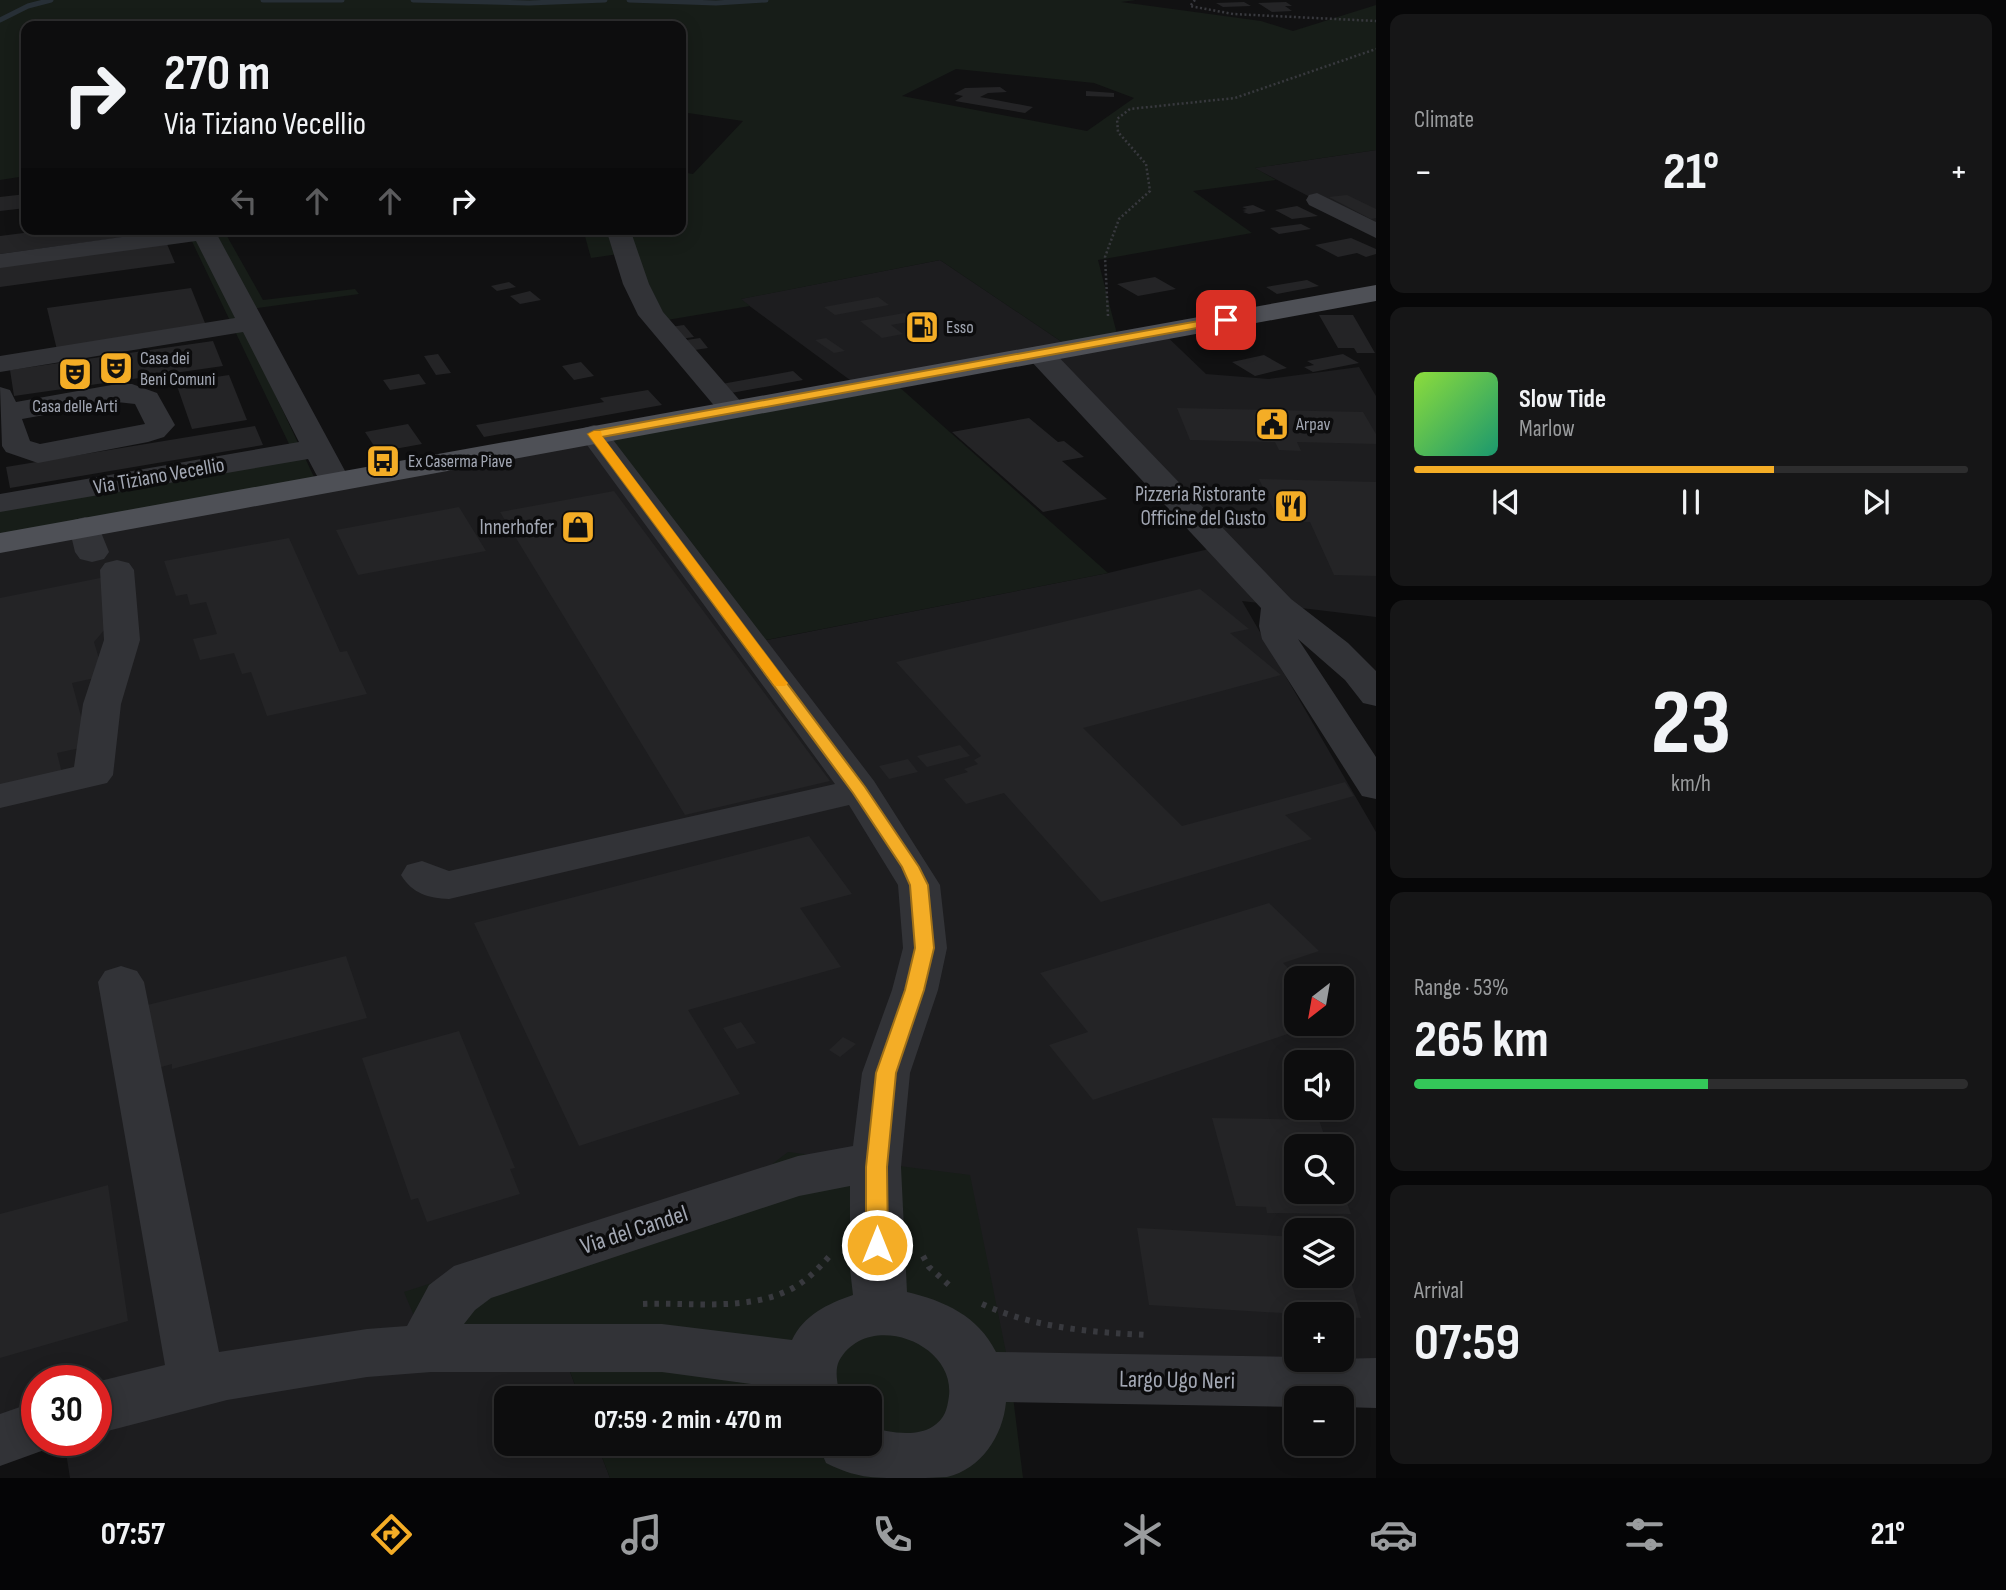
<!DOCTYPE html>
<meta charset="utf-8">
<style>
body{margin:0;font-family:"Sofia Sans Condensed",sans-serif;background:#161617;color:#f1f3f6;height:100vh;display:flex;flex-direction:column;font-size:26px;white-space:nowrap}
*{box-sizing:border-box;margin:0}
p{font-size:23px;color:#9a9c9e}
.icon{flex:none;width:38px;height:38px;fill:none;stroke:currentColor;stroke-width:2;stroke-linecap:round;stroke-linejoin:round}
.map{position:relative;flex:1;overflow:hidden}
.drawer{display:flex;flex-direction:column;gap:14px;padding:14px;background:#070708;width:630px}
.drawer>*{flex:none}
.banner{position:absolute;left:21px;top:21px;width:665px;height:214px;border-radius:14px;box-shadow:0 4px 18px #0003,0 0 0 2px #2d2d2e;background:#0d0d0e;color:#f1f3f6;overflow:hidden}
.needle{width:46px;rotate:211deg}
.tools{position:absolute;left:1284px;top:966px;display:grid;gap:14px}
.tools a{display:grid;place-items:center;width:70px;height:70px;border-radius:14px;background:#0d0d0e;box-shadow:0 4px 18px #0003,0 0 0 2px #2d2d2e;font-size:35px}
.speed{position:absolute;left:21px;top:1365px;display:flex;gap:14px;font-size:35px;font-weight:700;text-align:center}
.speed>*{display:grid;place-content:center;width:91px;height:91px;border-radius:50%;background:#0d0d0e;box-shadow:0 4px 18px #0003,0 0 0 2px #2d2d2e;line-height:1}
.speed .limit{border:10px solid #d22;background:#fff;color:#111}
.pin{position:absolute;display:grid;place-items:center;width:60px;height:60px;color:#fff;margin:-30px;border-radius:14px;box-shadow:0 4px 10px #0006}
.me{position:absolute;width:77px;margin:-38px;rotate:0deg;stroke-linejoin:round;filter:drop-shadow(0 0 5px #0008)}
.turn{display:flex;align-items:center;gap:24px;height:147px;padding:0 28px;font-size:32px}
.turn .icon{width:91px;height:91px;stroke-width:2.5}
.turn b{display:block;font-size:49px;line-height:60px}
.lanes{display:flex;align-items:center;height:66px;padding:0 28px;background:#0003;justify-content:center;gap:35px;direction:ltr}
.lanes .off{opacity:.35}
.big{font-size:52px;font-weight:700;line-height:1.1}
.drawer .card{flex:1;display:flex;flex-direction:column;justify-content:center;gap:10px;min-width:0;padding:0 24px;border-radius:14px;background:#161617}
.drawer .dial{align-items:center;gap:0}
.dial b{font-size:91px;line-height:1}
.song{display:flex;align-items:center;gap:21px}
.cover{width:84px;height:84px;border-radius:10px;background:linear-gradient(135deg,hsl(90 70% 55%),hsl(160 70% 35%))}
.played{height:7px;border-radius:4px;background:linear-gradient(90deg,#f4ad26 65%,#2d2d2e 65%)}
.keys{display:flex;justify-content:space-around;direction:ltr}
.heat{display:flex;justify-content:space-between;align-items:center;font-size:38px;direction:ltr}
.charge{height:10px;border-radius:5px;background:linear-gradient(90deg,#34c759 53%,#2d2d2e 0)}
.trip{position:absolute;left:494px;top:1386px;width:388px;height:70px;border-radius:14px;background:#0d0d0e;box-shadow:0 4px 18px #0003,0 0 0 2px #2d2d2e;font-weight:700;line-height:70px;text-align:center}
.tab-bar{display:flex;height:112px;justify-content:space-around;align-items:center;background:#050506;color:#9a9c9e}
.tab-bar .icon{width:49px;height:49px}
.tab-bar .current{color:#f4ad26}
.tab-bar b{font-size:32px;color:#f1f3f6}
main{display:flex;flex:1;min-height:0}
.map>svg:first-child{display:block}
</style>
<main>
<div class="map">
<svg width="1376" height="1478" viewBox="0 0 1376 1478">
<rect width="100%" height="100%" fill="#111112"/>
<path fill="#1d1d1f" fill-rule="evenodd" d="M1376,150V231L1254,168Z
M940,260L1065,344L1157,327L1206,374L1269,379L1359,367L1376,396V617L1242,601L1376,832V1390L556,1335L580,1398H506V1444H597L610,1478H70L64,1440H96V1381H37V1435L0,1448V551L593,429L762,641L1108,573L1213,548L1037,349L854,383L740,299ZM1297,978H1342V1024H1297ZM1297,1062H1342V1108H1297ZM1297,1146H1342V1192H1297ZM1297,1230H1342V1276H1297ZM1297,1314H1342V1360H1297Z"/>
<path fill="#171d18" fill-rule="evenodd" d="M0,0H1136L1121,2L1261,21L1293,31L1376,5V150L1255,168L1276,180L1193,191L1252,233L1098,260L1117,334L1065,344L940,260L741,299L750,306L667,320L626,253L591,258L583,229H681V172L693,174L743,121L681,112V26H26V176L0,180ZM956,69L1094,83L1134,98L1087,131L902,96Z
M186,229H223L263,300L355,289L359,294L236,311L314,477L0,551V496L290,446Z
M888,377L1108,573L761,641L593,429Z
M788,1152L970,1175L1010,1372L1023,1478H610L597,1444H870V1398H580L556,1335H422L404,1292L753,1179Z"/>
<g fill="none" stroke-linecap="round" stroke-linejoin="round">
<path stroke="#272f36" stroke-width="5" d="M263,0H342
M413,0L529,3L605,0
M629,0L716,3L766,0
M0,20L28,6L51,0"/>
</g>
<path fill="#242426" d="M1244,2L1251,6L1223,7L1216,3Z
M1286,2L1292,6H1285L1292,11L1272,12L1258,3Z
M1000,87L1007,92L988,93L980,97L1033,107L1025,113L955,101L963,96L954,94L965,88Z
M1086,91L1114,93V97L1086,96Z
M26,194V208L0,211V197Z
M1347,195L1376,209V218L1371,219L1329,197Z
M1253,205L1266,211L1249,214L1243,212L1246,211L1242,210L1247,209L1242,207Z
M1297,206L1318,216L1292,219L1275,210Z
M1301,224L1311,229L1279,234L1270,228Z
M55,229H169V231L0,254V236Z
M1351,238L1376,249V254L1366,257L1357,253L1338,257L1315,245Z
M167,244L175,263L0,287V266Z
M1155,277L1176,289L1138,296L1117,284Z
M1307,280L1319,286L1277,294L1266,287Z
M509,282L516,287L497,291L491,286Z
M191,288L207,328L57,350L47,308Z
M530,291L541,300L520,304L510,296Z
M878,297L889,305L835,315L824,307Z
M904,313L914,321L891,325L903,334L882,338L860,321Z
M1319,315H1353L1375,353H1357L1354,348H1338Z
M684,325L694,337L680,339L670,327Z
M700,338L708,348L688,351L680,341Z
M826,338L845,351L834,353L815,340Z
M213,341L223,366L14,396L10,370Z
M438,354L451,373L436,375L424,356Z
M1343,354L1359,363L1313,372L1304,367L1314,365L1307,361Z
M1264,355L1287,368L1255,376L1232,362Z
M581,362L594,376L574,380L562,366Z
M793,371L803,380L720,395L711,386Z
M419,374L426,384L390,390L383,380Z
M229,375L247,420L192,429L176,383Z
M648,390L662,405L484,437L476,425L604,402L600,398Z
M1177,408L1363,412L1376,434V444L1297,442L1301,451L1279,450L1275,442L1190,440Z
M1029,418L1058,442L1064,441L1084,457L1062,461L1107,499L1043,512L952,432Z
M408,424L422,444L378,452L365,432Z
M255,426L263,445L10,488L6,467Z
M1259,479L1376,482V576L1334,575L1310,522L1279,521Z
M614,491L643,530L830,781L685,815L500,512Z
M459,507L486,551L358,575L336,530Z
M289,538L340,652L347,651L367,694L267,716L251,672L242,674L234,653L200,660L193,639L217,634L206,602L190,605L187,594L176,596L164,561Z
M105,577L117,615L94,642L104,676L72,683L89,746L57,753L62,773L0,787V598Z
M1200,589L1249,629L1230,633L1281,675L1083,728L1182,826L1345,782L1354,796L1285,815L1312,839L1101,902L1004,793L966,804L944,779L968,772L964,769L978,764L974,760L981,756L896,662Z
M960,745L970,756L927,767L917,756Z
M908,759L918,772L889,779L879,766Z
M809,836L852,894L800,908L841,967L688,1010L740,1094L579,1146L474,923Z
M1269,903L1319,951L1283,963L1297,977V1024H1317L1093,1100L1049,1045L1088,1032L1040,973Z
M346,956L367,1018L172,1069V1064L143,1072L131,1009Z
M741,1022L756,1043L737,1049L723,1028Z
M459,1031L515,1168L510,1169L520,1194L427,1222L418,1198L411,1200L362,1058Z
M843,1037L856,1044L840,1057L829,1050Z
M1212,1118L1319,1120L1328,1146H1297V1192H1343L1351,1214L1267,1213L1266,1207L1236,1206Z
M108,1185L128,1321L0,1358V1214Z
M1137,1228L1297,1237V1276H1342L1343,1251L1361,1318L1342,1317V1314H1299L1149,1305Z"/>
<g fill="none" stroke-linecap="round" stroke-linejoin="round">
<path stroke="#38393e" stroke-width="2.5" stroke-dasharray="2 2.5" stroke-linecap="butt" d="M1195,0L1190,6L1233,14L1376,21
M1108,316L1105,257L1119,219L1150,191L1146,164L1118,132L1117,119L1130,109L1235,98L1376,49"/>
<path stroke="#38393e" stroke-width="6" stroke-dasharray="4.5 7" stroke-linecap="butt" d="M923,1256L929,1267L950,1286
M643,1304C691,1302 749,1312 793,1288C809,1279 821,1266 833,1252
M982,1304C1035,1328 1089,1332 1147,1335
M43,1381L83,1372"/>
<path fill="#323337" fill-rule="evenodd" d="M1317,193L1376,222V238L1309,205L1306,200L1309,195Z
M179,229H214L351,482L346,489L335,491L324,489L308,459L0,512V494L299,442L243,332L0,372V356L235,318L196,241L0,268V254Z
M606,229H630L649,284L663,312L742,403L746,409L742,415L732,418L722,415L638,315L623,284Z
M1040,346L1050,348L1291,599L1348,643L1376,671V706L1363,703L1345,680L1298,639L1376,757V799L1362,796L1262,639L1259,626L1261,608L1030,360L1026,354L1030,348Z
M117,384H132L157,393L175,425L164,437L148,442L38,463L6,452L2,446L0,387L10,390L16,402ZM117,402L135,404L145,424L40,444L30,441L22,419Z
M594,425L604,428L874,781L940,885L947,948L938,990L910,1073L901,1167L907,1292C945,1301 978,1316 996,1352L1297,1357V1360L1376,1358V1408L1342,1407V1398H1297V1407L1006,1402C1003,1436 981,1469 947,1477C934,1478 917,1478 904,1478C870,1478 857,1478 826,1463L818,1444H870V1426C886,1433 917,1437 932,1427C945,1419 947,1410 949,1396C955,1342 867,1310 839,1361C834,1371 838,1388 841,1398H783L781,1388L662,1372H431L367,1377L227,1400L96,1434V1382L165,1365L98,982L105,971L121,966L137,971L144,982L219,1352L367,1329L407,1326L429,1285L454,1266L798,1156L853,1146L862,1073L892,990L903,948L898,885L849,805L449,899C428,898 413,894 401,875L407,865L422,861L449,871L835,784L579,434L584,428ZM850,1186V1269L853,1295C827,1304 804,1315 792,1340L662,1324H464L475,1310L491,1298L799,1196Z
M85,517L96,520L109,552L104,559L92,562L80,559L75,552L69,527L74,520Z
M117,560L129,563L134,570L140,640L121,704L113,775L107,783L0,808V784L74,767L83,704L104,640L100,570L105,563Z
M37,1401V1440H60L58,1445L0,1466V1414Z"/>
<path fill="#4e5056" fill-rule="evenodd" d="M1376,285V301L0,553V533Z"/>
</g>
<path fill="#f4ad26" stroke="#9f7019" stroke-width="2" d="M1226,316L1230,317V322L602,437L865,787L919,867L928,885L934,948L924,990L896,1073L887,1167L888,1245L884,1252L877,1254L869,1252L866,1245V1167L876,1073L905,990L915,948L910,885L902,867L853,793L588,434L594,431Z"/>
<path fill="#f59e0b" d="M594,431H601L602,436L785,680L788,683L785,686H775L590,437L588,434Z"/>
<defs>
<g id="fuel-square" transform="scale(1.75)"><rect x="-9" y="-9" width="18" height="18" rx="4" fill="#f4ad26" stroke="#0c0c0d"/><path d="M-5.5-6h7V0h2V4h1.3V-2.5L3-4.5l.8-.8L6-3V5H2.5V1h-1V6h-7ZM-4.2-4.7v3.2H.2V-4.7Z" fill="#111"/></g>
<g id="theatre-square" transform="scale(1.75)"><rect x="-9" y="-9" width="18" height="18" rx="4" fill="#f4ad26" stroke="#0c0c0d"/><path d="M-5-5.5Q0-4 5-5.5V0Q5 5 0 6Q-5 5-5 0ZM-3.3-2.5H-1v1.5H-3.3ZM1-2.5H3.3v1.5H1ZM-2.8 1Q0 5.5 2.8 1Z" fill="#111"/></g>
<g id="civic-square" transform="scale(1.75)"><rect x="-9" y="-9" width="18" height="18" rx="4" fill="#f4ad26" stroke="#0c0c0d"/><path d="M-.6-6.5H3V-4.5H.6V-3L4-1V1h2V6H-6V1h2V-1L-.6-3ZM-1.2 2.5V6h2.4V2.5Z" fill="#111"/></g>
<g id="bus-square" transform="scale(1.75)"><rect x="-9" y="-9" width="18" height="18" rx="4" fill="#f4ad26" stroke="#0c0c0d"/><path d="M-5-6H5V4H4V6H2V4H-2V6H-4V4H-5ZM-3.5-4V0h7V-4ZM-3.5 1.2v1.5H-2V1.2ZM2 1.2v1.5H3.5V1.2Z" fill="#111"/></g>
<g id="restaurant-square" transform="scale(1.75)"><rect x="-9" y="-9" width="18" height="18" rx="4" fill="#f4ad26" stroke="#0c0c0d"/><path d="M-5-6h1v4h1v-4h1v4h1v-4h1v5L-1.5 .5V6h-2V.5L-5-1ZM5-6V6H3V1.5H1.5Q1.5-4 5-6Z" fill="#111"/></g>
<g id="shop-square" transform="scale(1.75)"><rect x="-9" y="-9" width="18" height="18" rx="4" fill="#f4ad26" stroke="#0c0c0d"/><path d="M-5-2.5h2.3a2.7 3.5 0 0 1 5.4 0H5L5.5 6h-11ZM-1.5-2.5h3a1.5 2.3 0 0 0-3 0Z" fill="#111"/></g>
</defs>
<g fill-rule="evenodd">
<use href="#fuel-square" x="922" y="327"/>
<use href="#theatre-square" x="116" y="368"/>
<use href="#theatre-square" x="75" y="374"/>
<use href="#civic-square" x="1272" y="424"/>
<use href="#bus-square" x="383" y="461"/>
<use href="#restaurant-square" x="1291" y="506"/>
<use href="#shop-square" x="578" y="527"/>
</g>
<g text-anchor="middle" dominant-baseline="central" stroke-width="7" stroke-linejoin="round" paint-order="stroke">
<g font-size="18" fill="#a2a7b3" stroke="#0c0c0d" text-anchor="start">
<text x="946" y="327">Esso</text>
<text x="140" y="358">Casa dei<tspan x="140" dy="21">Beni Comuni</tspan></text>
<text x="75" y="406" text-anchor="middle">Casa delle Arti</text>
<text x="1296" y="424">Arpav</text>
<text x="408" y="461">Ex Caserma Piave</text>
</g>
<g font-size="21" fill="#a2a7b3" stroke="#0c0c0d">
<text transform="translate(159 476) rotate(-10)">Via Tiziano Vecellio</text>
</g>
<g font-size="21" fill="#a2a7b3" stroke="#0c0c0d" text-anchor="end">
<text x="1266" y="494">Pizzeria Ristorante<tspan x="1266" dy="24">Officine del Gusto</tspan></text>
<text x="554" y="527">Innerhofer</text>
</g>
<g font-size="24" fill="#a2a7b3" stroke="#0c0c0d">
<text transform="translate(634 1230) rotate(-18)">Via del Candel</text>
<text transform="translate(1177 1380) rotate(1)">Largo Ugo Neri</text>
</g>
</g>
</svg>
<div class="tools">
<a><svg class="needle" viewBox="-14 -14 28 28"><path d="M0-13l5 13h-10z" fill="#e53935"/><path d="M0 13l5-13h-10z" fill="#9a9c9e"/></svg></a>
<a><svg class="icon" aria-label="sound" viewBox="0 0 24 24"><path d="M4 9h4l5-4v14l-5-4H4zM17 9q2 3 0 6"/></svg></a>
<a><svg class="icon" aria-label="search" viewBox="0 0 24 24"><circle cx="10" cy="10" r="6"/><path d="M15 15l6 6"/></svg></a>
<a><svg class="icon" aria-label="layers" viewBox="0 0 24 24"><path d="M12 4l9 5-9 5-9-5zM3 14l9 5 9-5"/></svg></a>
<a>+</a>
<a>−</a>
</div>
<div class="speed"><div class="limit">30</div></div>
<div class="pin" style="left:1226px;top:320px;background:#d93025"><svg class="icon" aria-label="arrive" viewBox="0 0 24 24"><path d="M6 21V4h12l-3 4 3 4H6"/></svg></div>
<svg class="me" style="left:877px;top:1245px" viewBox="-20 -20 40 40"><circle r="17" fill="#f4ad26" stroke="#fff" stroke-width="3"/><path d="M0-11L8 9 0 5-8 9z" fill="#fff"/></svg>
<div class="trip">07:59 · 2 min · 470 m</div>
<div class="banner">
<div class="turn"><svg class="icon" aria-label="right" viewBox="0 0 24 24"><path d="M7 20v-9h11M14 6l5 5-5 5"/></svg><div><b>270 m</b>Via Tiziano Vecellio</div></div>
<div class="lanes"><svg class="icon off" aria-label="left" viewBox="0 0 24 24"><path d="M17 20v-9H6M10 6l-5 5 5 5"/></svg><svg class="icon off" aria-label="ahead" viewBox="0 0 24 24"><path d="M12 20V5M6 11l6-6 6 6"/></svg><svg class="icon off" aria-label="ahead" viewBox="0 0 24 24"><path d="M12 20V5M6 11l6-6 6 6"/></svg><svg class="icon" aria-label="right" viewBox="0 0 24 24"><path d="M7 20v-9h11M14 6l5 5-5 5"/></svg></div>
</div>
</div>
<section class="drawer">
<div class="card"><p>Climate</p>
<div class="heat"><a>−</a><b class="big">21°</b><a>+</a></div>
</div>
<div class="card">
<div class="song"><i class="cover"></i><div><b>Slow Tide</b><p>Marlow</p></div></div>
<div class="played"></div>
<div class="keys"><svg class="icon" aria-label="previous" viewBox="0 0 24 24"><path d="M18 5L8 12l10 7zM5 5v14"/></svg><svg class="icon" aria-label="pause" viewBox="0 0 24 24"><path d="M8 5v14M16 5v14"/></svg><svg class="icon" aria-label="next" viewBox="0 0 24 24"><path d="M6 5l10 7-10 7zM19 5v14"/></svg></div>
</div>
<div class="card dial"><b>23</b><p>km/h</p></div>
<div class="card"><p>Range · 53%</p><b class="big">265 km</b><div class="charge"></div></div>
<div class="card"><p>Arrival</p><b class="big">07:59</b></div>
</section>
</main>
<nav class="tab-bar">
<b>07:57</b>
<svg class="icon current" aria-label="directions" viewBox="0 0 24 24"><path d="M12 3l9 9-9 9-9-9zM9 14v-3h6M13 9l2 2-2 2"/></svg>
<svg class="icon" aria-label="music" viewBox="0 0 24 24"><path d="M9 18V5l10-2v13"/><circle cx="6" cy="18" r="3"/><circle cx="16" cy="16" r="3"/></svg>
<svg class="icon" aria-label="phone" viewBox="0 0 24 24"><path d="M5 4h4l2 5-3 2q2 4 5 5l2-3 5 2v4C11 20 4 13 5 4z"/></svg>
<svg class="icon" aria-label="climate" viewBox="0 0 24 24"><path d="M12 3v18M4 7l16 10M4 17L20 7"/></svg>
<svg class="icon" aria-label="car" viewBox="0 0 24 24"><path d="M5 17H2v-5l4-1 3-4h7l3 4 3 1v5h-3M9 17h6M6 11h13"/><circle cx="7" cy="17" r="2"/><circle cx="17" cy="17" r="2"/></svg>
<svg class="icon" aria-label="filters" viewBox="0 0 24 24"><path d="M4 7h16M4 17h16"/><circle cx="9" cy="7" r="2"/><circle cx="15" cy="17" r="2"/></svg>
<b>21°</b>
</nav>
